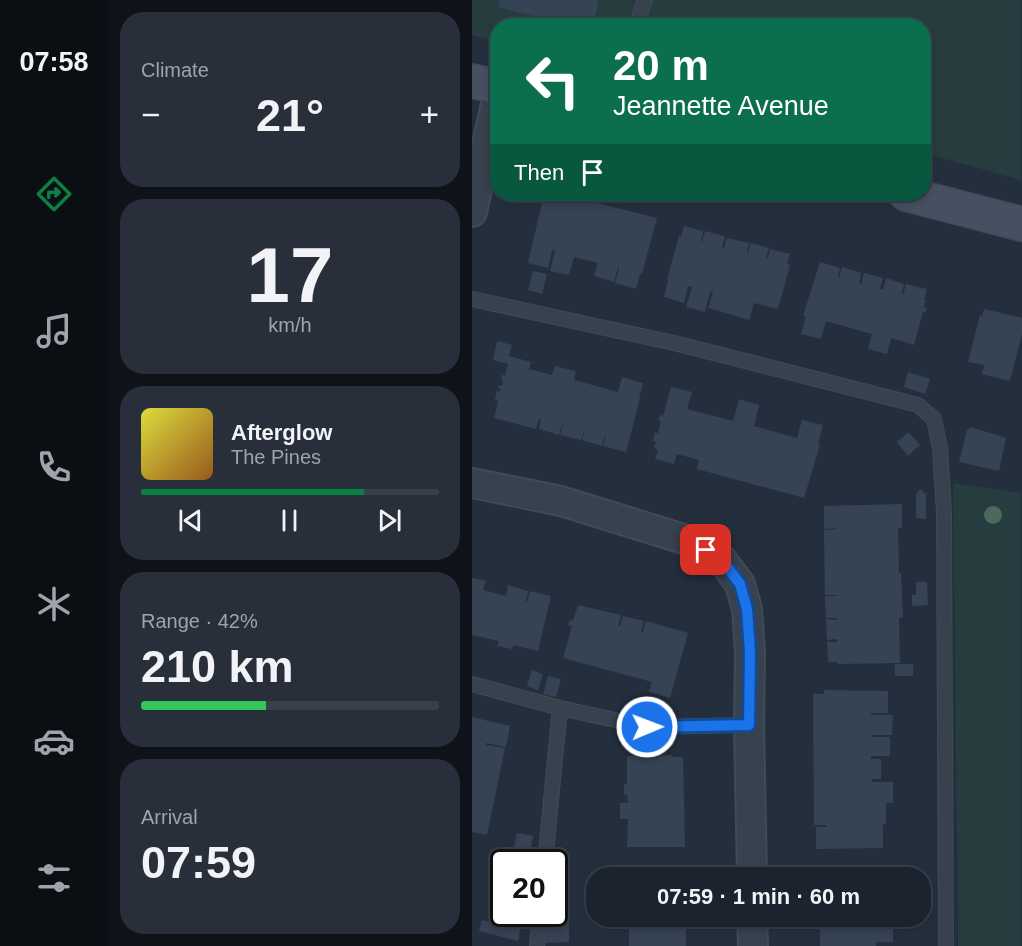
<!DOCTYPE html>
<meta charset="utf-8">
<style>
body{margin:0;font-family:Arial,sans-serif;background:#282f3a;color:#f1f3f6;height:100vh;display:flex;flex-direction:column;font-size:22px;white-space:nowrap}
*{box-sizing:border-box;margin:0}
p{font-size:20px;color:#a0a4aa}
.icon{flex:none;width:33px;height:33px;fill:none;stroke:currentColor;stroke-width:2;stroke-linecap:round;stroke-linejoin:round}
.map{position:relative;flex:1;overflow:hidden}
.side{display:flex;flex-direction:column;gap:12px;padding:12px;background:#0f1319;width:364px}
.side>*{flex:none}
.banner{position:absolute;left:18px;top:18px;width:441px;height:183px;border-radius:24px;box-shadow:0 3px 9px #0003,0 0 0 2px #39404a;background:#0b6e4f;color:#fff;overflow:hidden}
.speed{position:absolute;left:18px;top:849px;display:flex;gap:12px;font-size:30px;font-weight:700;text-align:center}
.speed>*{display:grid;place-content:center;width:78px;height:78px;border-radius:50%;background:#1b232e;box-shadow:0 3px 9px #0003,0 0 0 2px #39404a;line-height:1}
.speed .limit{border:3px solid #111;border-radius:9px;background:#fff;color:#111}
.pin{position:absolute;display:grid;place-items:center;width:51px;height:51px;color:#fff;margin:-26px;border-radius:12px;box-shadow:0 3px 9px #0006}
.me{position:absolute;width:66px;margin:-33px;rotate:89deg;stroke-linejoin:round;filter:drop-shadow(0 0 4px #0008)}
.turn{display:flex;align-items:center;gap:21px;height:126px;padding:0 24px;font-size:27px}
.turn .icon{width:78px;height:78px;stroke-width:2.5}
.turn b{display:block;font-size:42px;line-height:51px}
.then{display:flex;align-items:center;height:57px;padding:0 24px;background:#0003;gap:12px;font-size:22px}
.big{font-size:45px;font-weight:700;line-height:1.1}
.side .card{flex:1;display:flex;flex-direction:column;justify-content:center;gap:9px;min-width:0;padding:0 21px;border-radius:24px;background:#282f3a}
.side .dial{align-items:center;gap:0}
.dial b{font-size:78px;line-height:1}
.song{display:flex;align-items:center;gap:18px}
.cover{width:72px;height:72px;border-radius:9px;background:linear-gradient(135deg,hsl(60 70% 55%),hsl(30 70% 35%))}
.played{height:6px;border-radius:3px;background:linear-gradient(90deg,#0b8043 75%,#39404a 75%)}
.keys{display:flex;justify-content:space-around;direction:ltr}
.heat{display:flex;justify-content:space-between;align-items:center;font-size:33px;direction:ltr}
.charge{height:9px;border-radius:4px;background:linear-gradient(90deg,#34c759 42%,#39404a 0)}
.trip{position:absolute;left:114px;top:867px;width:345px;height:60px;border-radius:24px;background:#1b232e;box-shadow:0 3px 9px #0003,0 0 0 2px #39404a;font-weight:700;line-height:60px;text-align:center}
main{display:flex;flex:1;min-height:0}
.dock{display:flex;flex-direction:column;width:108px;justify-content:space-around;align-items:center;background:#0b0e12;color:#a0a4aa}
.dock .icon{width:42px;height:42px}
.dock .on{color:#0b8043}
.dock b{font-size:27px;color:#f1f3f6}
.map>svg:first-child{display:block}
</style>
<main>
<nav class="dock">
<b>07:58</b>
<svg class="icon on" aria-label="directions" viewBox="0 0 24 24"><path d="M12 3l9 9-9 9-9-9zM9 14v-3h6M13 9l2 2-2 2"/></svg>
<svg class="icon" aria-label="music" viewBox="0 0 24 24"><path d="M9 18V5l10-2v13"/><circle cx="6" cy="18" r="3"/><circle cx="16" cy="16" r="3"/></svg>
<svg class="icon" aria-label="phone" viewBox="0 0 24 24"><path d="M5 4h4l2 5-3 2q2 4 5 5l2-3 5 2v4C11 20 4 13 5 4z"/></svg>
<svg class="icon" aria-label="climate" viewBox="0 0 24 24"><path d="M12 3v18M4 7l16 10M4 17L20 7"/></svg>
<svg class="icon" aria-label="car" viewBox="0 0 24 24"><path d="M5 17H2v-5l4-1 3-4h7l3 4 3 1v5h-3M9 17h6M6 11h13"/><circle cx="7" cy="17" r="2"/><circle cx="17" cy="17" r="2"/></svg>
<svg class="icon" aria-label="filters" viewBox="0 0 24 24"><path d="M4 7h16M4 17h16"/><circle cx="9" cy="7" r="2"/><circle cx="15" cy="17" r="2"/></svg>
</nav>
<section class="side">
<div class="card"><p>Climate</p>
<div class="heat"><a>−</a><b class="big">21°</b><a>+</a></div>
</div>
<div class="card dial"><b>17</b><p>km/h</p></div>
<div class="card">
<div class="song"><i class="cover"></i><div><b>Afterglow</b><p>The Pines</p></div></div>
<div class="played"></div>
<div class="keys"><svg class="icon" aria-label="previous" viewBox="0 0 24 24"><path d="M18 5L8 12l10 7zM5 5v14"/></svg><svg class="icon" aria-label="pause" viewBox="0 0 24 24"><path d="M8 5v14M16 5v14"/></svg><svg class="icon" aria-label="next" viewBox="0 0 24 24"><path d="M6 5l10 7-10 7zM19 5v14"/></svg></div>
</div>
<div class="card"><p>Range · 42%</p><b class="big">210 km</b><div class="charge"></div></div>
<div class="card"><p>Arrival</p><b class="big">07:59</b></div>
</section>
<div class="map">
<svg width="550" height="946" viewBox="0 0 550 946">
<rect width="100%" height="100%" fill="#242f3e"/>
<path fill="#263c3f" d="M0,0H549V180L452,153V26H26L25,42L0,35Z
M481,483L549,493V946H486Z"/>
<path fill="#364354" d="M28,0H127L121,26H99L26,7Z
M72,194H89L185,218L170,274H168L164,289L143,283L147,268L146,267L142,282L122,276L126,263L102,257L97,275L78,271L83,250H80L76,268L56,263Z
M212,226L231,231L229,241L230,242L233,231L253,236L250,247L252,248L255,238L277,243L275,253H276L279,243L297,248L294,258L296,259L298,249L318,254L315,264L318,265L306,309L282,303L277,320L236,308L241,292L238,291L233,312L214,307L220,287L216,286L212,303L192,297L196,280H195L207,236L209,237Z
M348,262L368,268L366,277L367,278L370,267L389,273L387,283L389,284L392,273L411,278L408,289L411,290L414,278L432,284L430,294L431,295L434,284L455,289L452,300H454L452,307L455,308L453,313L451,312L442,345L419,338L415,354L396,349L400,334L354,321L349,339L329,334L334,317L331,316Z
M61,271L75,274L70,294L56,290Z
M512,309L550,318V334L538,381L510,374L512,365L496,362L508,315L510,316Z
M25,341L40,345L37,356L59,362L57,369L80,375L83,366L104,371L102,380L146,392L150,377L171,383L167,398H168L154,452L131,446L134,436H133L130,446L110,440L113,431H112L109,440L88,435L91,425H90L87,435L67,429L69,419H67L64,429L22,418L26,401L23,400L25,391L28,392L29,389L26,388L27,385L30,386L31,381L29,380L30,375H33L36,364L21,360Z
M436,372L458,379L453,394L432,387Z
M199,387L220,392L215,409L261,421L267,399L287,405L282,426L325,438L330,420L351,425L346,444L348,445L332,498L225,469L227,460L205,454L202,464L183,459L186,450L182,448L184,441H181L183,433H186L189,421L186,420L188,415L191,416Z
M498,427L534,438L527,471L487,462L495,430H497Z
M436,432L448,445L436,456L425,442Z
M446,490H451V493H454V519L444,518V493H446Z
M430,504V528H426L427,573H429L431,617L427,618L428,663L365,664V662H356L355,642H365V639L355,640L354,619L365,620V618H354L353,596H365V595H353L352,530L364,529V528L352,529V506Z
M0,578L14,581L11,590L34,596L36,585L56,591L54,601L55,602L58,591L79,596L66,651L41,645L40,649L25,646L27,641L0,635Z
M444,582H455L456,605L440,606V595H444Z
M106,605L149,615L146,626H148L151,616L172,621L169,631L171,632L174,621L216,633L198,698L177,692L180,682L91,658L100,626L96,625L98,620L101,621Z
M423,664H441V676H423Z
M60,670L71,674L66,690L55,686Z
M76,676L89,679L84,697L71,694Z
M352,690L416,691V713H399V715H421L420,735H399V737H418V756H399V759H409V779H400V782H421V803H414V825L411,824V848L344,849V827H354V825H342L341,694H352Z
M0,717L38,726L34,747L14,743V745L33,748L15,835L0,832Z
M201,755L200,757H211L213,847H155L156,819H148V803H156L155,795H152V784H155V756Z
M45,833L61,836L58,854L41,851Z
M157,874H202V878H157Z
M25,914L50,920L46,941L7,931L10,920L23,923Z
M157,916H214V946H157Z
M348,916H417V920H404V922H421V942H404V946H348Z
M73,924H97V942L73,943Z"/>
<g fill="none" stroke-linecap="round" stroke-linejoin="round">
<g stroke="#414a57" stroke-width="16">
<path id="lane" d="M164,26L173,0
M0,299L202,343L446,405L462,419L468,448L472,512L474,946
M0,684L88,708L175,727L277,725
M73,862L88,708
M65,946L68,914"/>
</g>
<g stroke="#414a57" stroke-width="32">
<path id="street" d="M0,212L26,95
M0,483L89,501L218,541L250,560L268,584L275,609L278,652L277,725L280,878
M280,916L281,946"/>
</g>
<g stroke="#414a57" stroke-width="36">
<path id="secondary" d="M0,81L26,87
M434,194L550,224"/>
</g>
<use href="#lane" stroke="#38414e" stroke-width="14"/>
<use href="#street" stroke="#38414e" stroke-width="28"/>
<use href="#secondary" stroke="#465061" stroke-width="33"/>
</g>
<circle fill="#4b6a5d" cx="521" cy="515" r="9"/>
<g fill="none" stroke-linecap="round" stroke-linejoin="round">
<g stroke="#114b97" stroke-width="15">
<path id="route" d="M175,727L277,725L278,652L275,609L268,584L250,560L234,550"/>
</g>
<use href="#route" stroke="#1a73e8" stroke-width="10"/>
</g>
</svg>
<div class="speed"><div class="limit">20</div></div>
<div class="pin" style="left:234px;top:550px;background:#d93025"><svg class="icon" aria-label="arrive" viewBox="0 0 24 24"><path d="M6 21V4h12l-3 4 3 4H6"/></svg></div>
<svg class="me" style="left:175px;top:727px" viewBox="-20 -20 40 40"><circle r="17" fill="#1a73e8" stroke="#fff" stroke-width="3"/><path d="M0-11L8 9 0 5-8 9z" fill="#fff"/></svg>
<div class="trip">07:59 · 1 min · 60 m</div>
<div class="banner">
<div class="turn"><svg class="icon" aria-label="left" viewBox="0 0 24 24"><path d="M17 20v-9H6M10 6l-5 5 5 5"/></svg><div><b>20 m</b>Jeannette Avenue</div></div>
<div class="then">Then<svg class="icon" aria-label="arrive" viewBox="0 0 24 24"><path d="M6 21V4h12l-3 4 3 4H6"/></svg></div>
</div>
</div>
</main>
